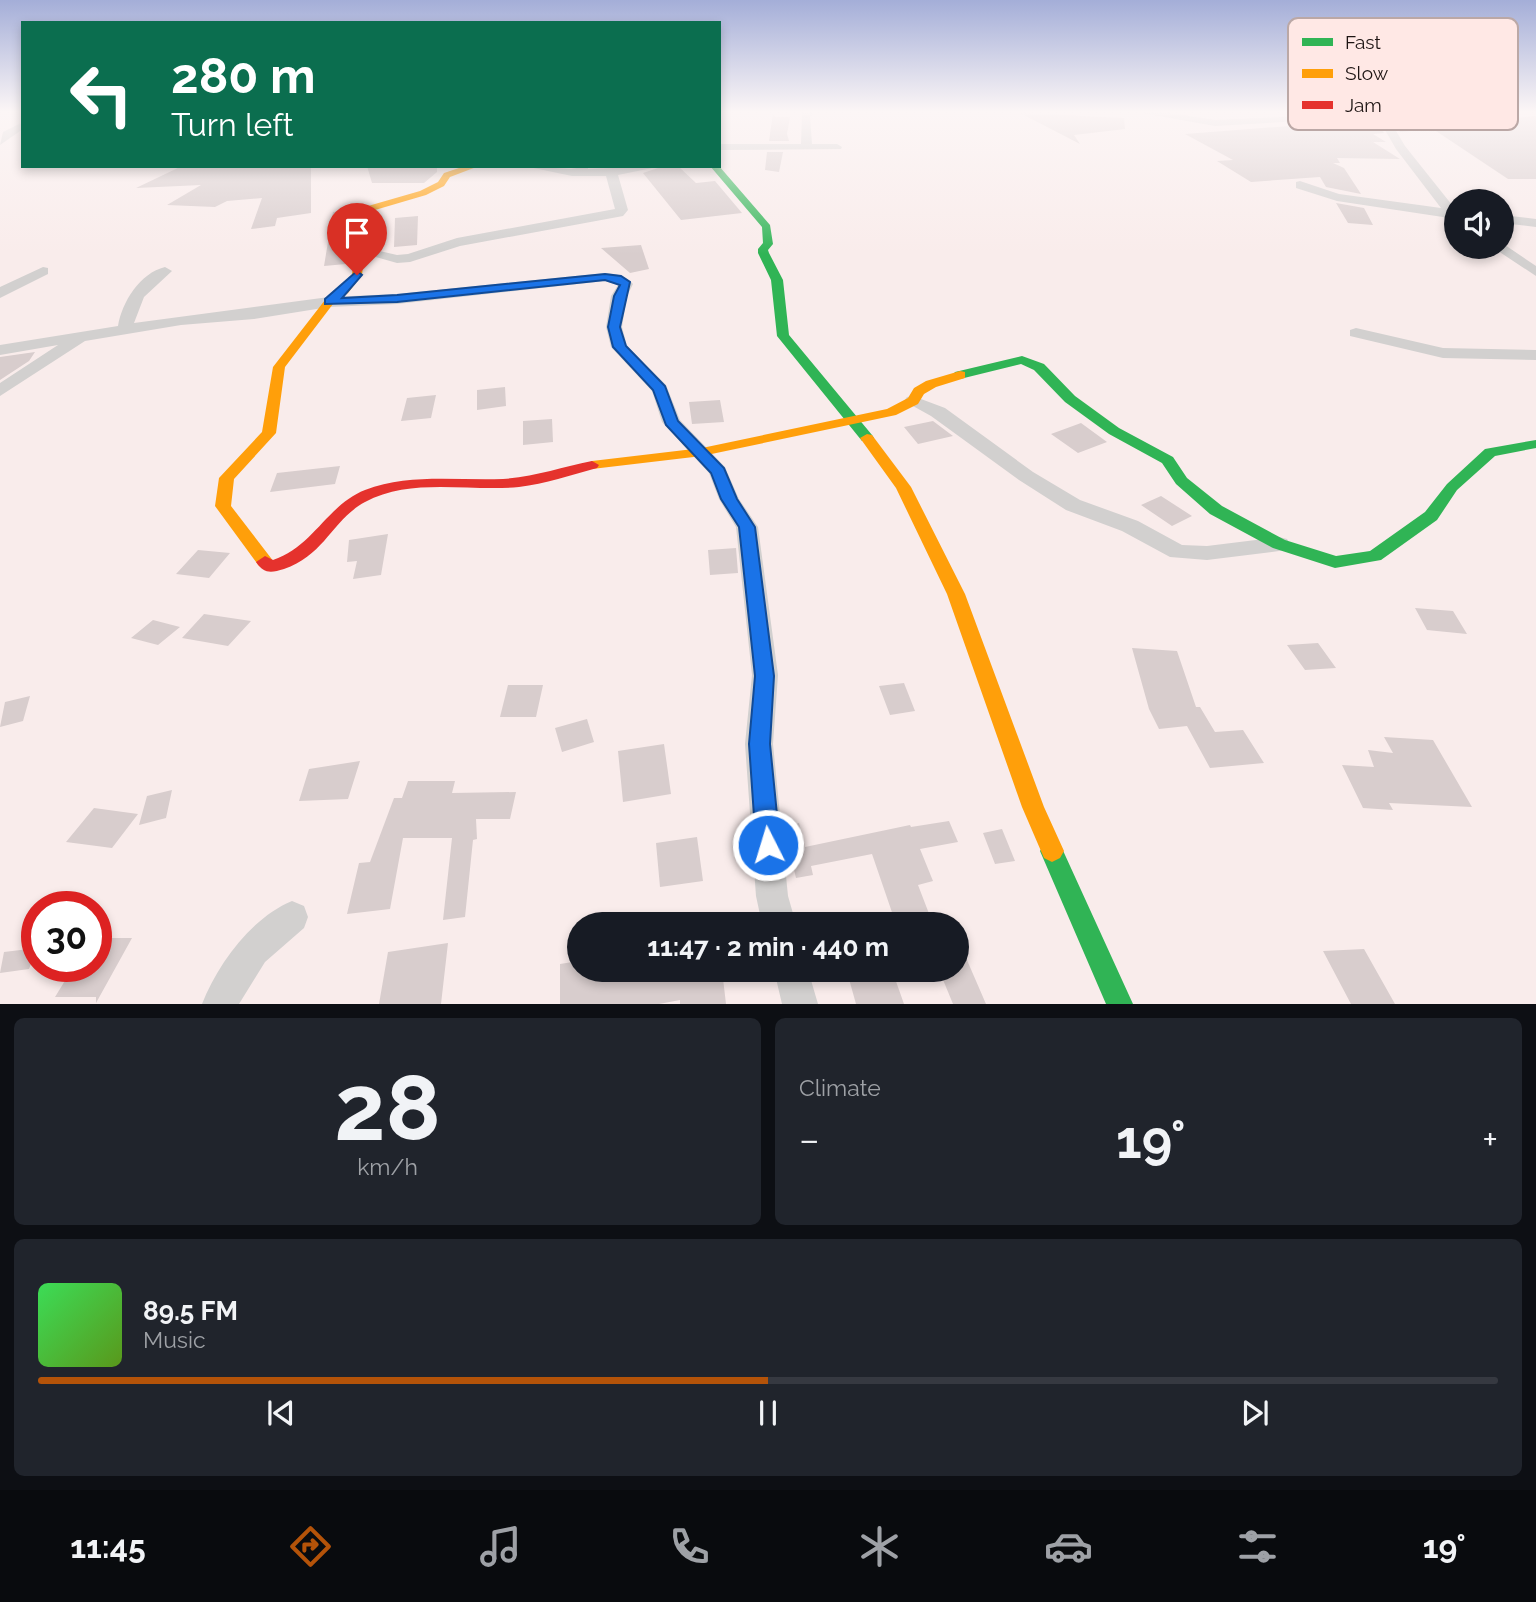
<!DOCTYPE html>
<meta charset="utf-8">
<style>
body{margin:0;font-family:Raleway,sans-serif;background:#20242c;color:#f1f3f6;height:100vh;display:flex;flex-direction:column;font-size:26px;white-space:nowrap}
*{box-sizing:border-box;margin:0}
p{font-size:23px;color:#9ea1a6}
.icon{flex:none;width:38px;height:38px;fill:none;stroke:currentColor;stroke-width:2;stroke-linecap:round;stroke-linejoin:round}
.map{position:relative;height:1004px;overflow:hidden}
.details{display:flex;flex-direction:column;gap:14px;padding:14px;background:#0d0f14;flex:1}
.details>*{flex:none}
.guide{position:absolute;left:21px;top:21px;width:700px;height:147px;border-radius:0px;box-shadow:0 4px 10px #0003;background:#0b6e4f;color:#fff;overflow:hidden}
.controls{position:absolute;left:1444px;top:189px;display:grid;gap:14px}
.controls a{display:grid;place-items:center;width:70px;height:70px;border-radius:50%;background:#171b24;box-shadow:0 4px 10px #0003;font-size:35px}
.speed{position:absolute;left:21px;top:891px;display:flex;gap:14px;font-size:35px;font-weight:700;text-align:center}
.speed>*{display:grid;place-content:center;width:91px;height:91px;border-radius:50%;background:#171b24;box-shadow:0 4px 10px #0003;line-height:1}
.speed .limit{border:10px solid #d22;background:#fff;color:#111}
.pin{position:absolute;display:grid;place-items:center;width:60px;height:60px;color:#fff;margin:-72px -30px;border-radius:50% 50% 50% 0;rotate:-45deg;box-shadow:0 0 7px #0007}
.pin .icon{rotate:45deg}
.me{position:absolute;width:77px;margin:-38px;rotate:355deg;stroke-linejoin:round;filter:drop-shadow(0 0 5px #0008)}
.turn{display:flex;align-items:center;gap:24px;height:147px;padding:0 35px;font-size:32px}
.turn .icon{width:91px;height:91px;stroke-width:2.5}
.turn b{display:block;font-size:49px;line-height:60px}
.big{font-size:52px;font-weight:700;line-height:1.1}
.details .tile{flex:1;display:flex;flex-direction:column;justify-content:center;gap:10px;min-width:0;padding:0 24px;border-radius:10px;background:#20242c}
.details .dial{align-items:center;gap:0}
.dial b{font-size:91px;line-height:1}
.song{display:flex;align-items:center;gap:21px}
.cover{width:84px;height:84px;border-radius:10px;background:linear-gradient(135deg,hsl(130 70% 55%),hsl(90 70% 35%))}
.played{height:7px;border-radius:4px;background:linear-gradient(90deg,#b45309 50%,#363941 50%)}
.keys{display:flex;justify-content:space-around;direction:ltr}
.heat{display:flex;justify-content:space-between;align-items:center;font-size:38px;direction:ltr}
.details .tiles{flex:1;display:grid;gap:14px;grid-template-columns:1fr 1fr}
.tile:last-child{grid-column:span 2}
.trip{position:absolute;left:567px;top:912px;width:402px;height:70px;border-radius:35px;background:#171b24;box-shadow:0 4px 10px #0003;font-weight:700;line-height:70px;text-align:center}
.tab-bar{display:flex;height:112px;justify-content:space-around;align-items:center;background:#090b0e;color:#9ea1a6}
.tab-bar .icon{width:49px;height:49px}
.tab-bar .active{color:#b45309}
.tab-bar b{font-size:32px;color:#f1f3f6}
.map>svg:first-child{display:block}
</style>
<div class="map">
<svg width="1536" height="1004" viewBox="0 0 1536 1004">
<rect width="100%" height="100%" fill="#f9eceb"/>
<path fill="#d8cdcd" d="M773,113L775,117H790L787,134L789,141H769Z
M1020,113L1124,118L1125,129L1074,135L1080,144Z
M1383,113H1405L1417,118L1413,115L1441,114L1451,117H1470L1480,121L1536,116V179H1508L1433,129L1400,132L1391,118Z
M1368,120L1379,125L1384,133L1373,134L1386,142H1373L1400,159L1337,158L1340,163H1333L1344,168L1361,194L1326,187L1320,177L1251,182L1217,161L1233,160L1185,134Z
M767,152H783L779,172L765,170Z
M182,166H311V213L277,218L275,226L251,229L262,198L227,201L215,207L167,205L201,185L136,188Z
M367,166H437V172L424,183H372Z
M664,166H678L696,183L715,181L742,213L681,220L643,173Z
M1336,203L1364,208L1373,225L1348,223Z
M352,210L346,264L324,266L333,212Z
M418,216L417,245L394,247L395,218Z
M641,245L649,269L630,273L601,248Z
M35,352L29,361L0,380V357Z
M505,387L506,406L477,410V390Z
M436,395L431,418L401,421L407,398Z
M720,400L724,422L692,424L689,402Z
M552,419L553,442L523,445V421Z
M933,421L953,436L918,444L904,427Z
M1081,423L1107,442L1078,453L1051,434Z
M340,466L335,484L270,492L277,473Z
M1161,496L1192,516L1172,526L1141,505Z
M388,534L381,575L353,579L357,561L347,562L349,540Z
M736,548L738,573L710,575L708,550Z
M198,550L230,553L209,578L176,574Z
M1415,608L1453,611L1467,634L1427,630Z
M204,614L251,621L228,646L182,638Z
M153,620L180,627L158,645L131,638Z
M1318,643L1336,668L1305,670L1287,645Z
M1132,648L1177,651L1196,707H1200L1215,732L1243,730L1264,763L1210,768L1187,726L1159,729L1149,709Z
M904,683L915,711L890,715L879,686Z
M508,685H543L536,717H500Z
M30,696L23,721L0,727L5,702Z
M587,719L594,742L562,752L555,728Z
M1384,737L1433,740L1472,807L1389,803L1393,810L1363,808L1342,765L1374,767L1368,750L1393,753Z
M664,744L671,794L623,802L618,751Z
M360,761L348,799L299,801L309,769Z
M408,781H455L452,793L516,792L510,819H476L477,839L473,840L465,917L443,920L452,838H403L390,909L347,914L359,863L370,862L394,798H402Z
M172,790L166,818L139,825L147,796Z
M94,808L138,814L112,848L66,842Z
M949,821L958,842L920,849L933,881L918,885L933,924H896L872,854L811,866L813,875L796,878L784,827L799,823L805,847L910,825L911,827Z
M1002,829L1015,861L995,864L983,833Z
M697,837L703,881L660,887L656,843Z
M957,937L986,1004H953L939,970H957Z
M96,938H132L96,1003V997H55L74,966H96Z
M448,943L441,1004H379L388,952Z
M37,948L29,969L0,973L4,952Z
M1364,949L1395,1004H1351L1323,951Z
M579,961V970H722L726,1004H680V1000L659,1004H560V964Z
M884,970H892L904,1004H856L849,979Z"/>
<g fill="none" stroke-linecap="round" stroke-linejoin="round">
<path fill="#d2d0cf" fill-rule="evenodd" d="M802,113H814L810,117L812,144H837L842,147L841,149L719,150V144H801Z
M1142,113H1170L1215,120L1376,113L1389,119L1405,146L1456,210V219L1337,201L1296,188V182L1300,181L1339,194L1441,208L1396,149L1381,123L1368,117L1215,126Z
M23,122V129L0,145L3,132Z
M524,166L571,169L588,166V169L662,166L618,175L628,210L623,216L460,246L410,262L397,263L351,250L358,246L397,255L408,254L457,238L615,209L606,176H572Z
M1502,215L1536,219V227L1502,223Z
M1502,243L1536,266V276L1492,247H1502Z
M43,267L48,268V274L0,298V287Z
M165,267L172,271L144,297L134,323L329,297L397,294L605,273C616,274 626,275 633,284L627,296L622,327L627,346L666,385L680,420L725,467L739,499L758,527L778,675L773,744L788,896L796,924H762L756,896L745,744L752,675L736,527L719,499L709,473L662,422L652,391L611,347L606,327L611,296L618,285L605,281L397,304L329,307L254,319L181,325L85,341L0,396V383L58,345L0,355V345L118,326C122,302 140,273 165,267Z
M1356,328L1443,348L1536,350V360L1443,358L1350,336V330Z
M913,396L945,408L1033,472L1080,500L1138,521L1182,545L1207,546L1279,537L1287,539L1290,544L1287,549L1279,551L1207,560L1170,557L1122,531L1066,510L1019,480L931,416L904,401L907,397Z
M292,901L304,906L308,917L304,928L265,962L239,1004H202C218,964 251,918 292,901Z
M774,970H808L818,1004H782Z"/>
<path fill="#30b455" fill-rule="evenodd" d="M710,166H719L770,225L773,244L768,250L769,253L783,280L789,335L872,435L874,438L872,441H862L777,336L771,280L758,253V249L763,243L762,227Z
M1022,356L1044,364L1075,396L1119,428L1173,457L1187,478L1222,506L1285,540L1336,556L1370,551L1425,512L1447,484L1485,449L1536,440V448L1495,456L1457,490L1437,520L1381,560L1335,568L1273,548L1210,514L1176,484L1162,463L1109,434L1065,402L1034,370L1021,364L960,379L953,375L955,372Z
M1052,840L1060,844L1133,1004H1106L1040,851L1044,844Z"/>
<path fill="#ff9f0a" fill-rule="evenodd" d="M465,166H479L450,177L444,186L426,195L375,210L368,222L362,275L348,293L333,304L285,367L276,433L234,479L231,506L274,562L265,568L259,566L215,506L219,478L262,432L273,367L325,300L340,289L352,275L358,222L368,206L420,191L438,182L444,173Z
M960,371L965,372V378L936,387L924,394L918,404L896,415L702,456L592,469L585,465L592,461L702,448L887,409L908,398L914,388L926,381Z
M867,434L872,435L911,487L965,594L1044,807L1064,851L1060,858L1052,862L1044,858L1022,807L947,594L896,488L860,438Z"/>
<path fill="#e5322d" fill-rule="evenodd" d="M592,461L599,465L597,468C571,475 545,484 519,487C469,492 411,477 365,502C332,520 325,555 284,569C271,573 264,574 256,562L265,556L273,560C313,547 327,505 365,490C409,473 458,481 503,479C534,477 562,467 592,461Z"/>
</g>
<linearGradient id="sky" x2="0" y2="1"><stop stop-color="#a4aed8"/><stop offset="0.44" stop-color="#fcf6f6"/><stop offset="1" stop-color="#fcf6f6" stop-opacity="0"/></linearGradient>
<rect width="1536" height="254" fill="url(#sky)"/>
<path fill="#1a73e8" stroke="#114b97" stroke-width="2" d="M357,271L362,275L342,298L397,295L605,274L621,276L630,282L620,327L626,346L665,386L678,421L724,468L737,499L755,527L774,676L770,744L780,845L776,853L768,856L760,853L756,845L749,744L755,676L739,527L721,499L711,473L666,425L653,390L613,347L608,327L614,296L620,285L605,280L397,302L325,304V299Z"/>
<rect x="1288" y="18" width="230" height="112" rx="10" fill="#ffe8e5" stroke="#bba8a6" stroke-width="2"/>
<rect x="1302" y="38" width="31" height="8" fill="#30b455"/>
<rect x="1302" y="69" width="31" height="9" fill="#ff9f0a"/>
<rect x="1302" y="101" width="31" height="8" fill="#e5322d"/>
<g font-size="19" fill="#1d1413">
<text x="1345" y="49">Fast</text>
<text x="1345" y="80">Slow</text>
<text x="1345" y="112">Jam</text>
</g>
</svg>
<div class="controls">
<a><svg class="icon" aria-label="sound" viewBox="0 0 24 24"><path d="M4 9h4l5-4v14l-5-4H4zM17 9q2 3 0 6"/></svg></a>
</div>
<div class="speed"><div class="limit">30</div></div>
<div class="pin" style="left:357px;top:275px;background:#d93025"><svg class="icon" aria-label="arrive" viewBox="0 0 24 24"><path d="M6 21V4h12l-3 4 3 4H6"/></svg></div>
<svg class="me" style="left:768px;top:845px" viewBox="-20 -20 40 40"><circle r="17" fill="#1a73e8" stroke="#fff" stroke-width="3"/><path d="M0-11L8 9 0 5-8 9z" fill="#fff"/></svg>
<div class="trip">11:47 · 2 min · 440 m</div>
<div class="guide">
<div class="turn"><svg class="icon" aria-label="left" viewBox="0 0 24 24"><path d="M17 20v-9H6M10 6l-5 5 5 5"/></svg><div><b>280 m</b>Turn left</div></div>
</div>
</div>
<section class="details">
<div class="tiles">
<div class="tile dial"><b>28</b><p>km/h</p></div>
<div class="tile"><p>Climate</p>
<div class="heat"><a>−</a><b class="big">19°</b><a>+</a></div>
</div>
<div class="tile">
<div class="song"><i class="cover"></i><div><b>89.5 FM</b><p>Music</p></div></div>
<div class="played"></div>
<div class="keys"><svg class="icon" aria-label="previous" viewBox="0 0 24 24"><path d="M18 5L8 12l10 7zM5 5v14"/></svg><svg class="icon" aria-label="pause" viewBox="0 0 24 24"><path d="M8 5v14M16 5v14"/></svg><svg class="icon" aria-label="next" viewBox="0 0 24 24"><path d="M6 5l10 7-10 7zM19 5v14"/></svg></div>
</div>
</div>
</section>
<nav class="tab-bar">
<b>11:45</b>
<svg class="icon active" aria-label="directions" viewBox="0 0 24 24"><path d="M12 3l9 9-9 9-9-9zM9 14v-3h6M13 9l2 2-2 2"/></svg>
<svg class="icon" aria-label="music" viewBox="0 0 24 24"><path d="M9 18V5l10-2v13"/><circle cx="6" cy="18" r="3"/><circle cx="16" cy="16" r="3"/></svg>
<svg class="icon" aria-label="phone" viewBox="0 0 24 24"><path d="M5 4h4l2 5-3 2q2 4 5 5l2-3 5 2v4C11 20 4 13 5 4z"/></svg>
<svg class="icon" aria-label="climate" viewBox="0 0 24 24"><path d="M12 3v18M4 7l16 10M4 17L20 7"/></svg>
<svg class="icon" aria-label="car" viewBox="0 0 24 24"><path d="M5 17H2v-5l4-1 3-4h7l3 4 3 1v5h-3M9 17h6M6 11h13"/><circle cx="7" cy="17" r="2"/><circle cx="17" cy="17" r="2"/></svg>
<svg class="icon" aria-label="filters" viewBox="0 0 24 24"><path d="M4 7h16M4 17h16"/><circle cx="9" cy="7" r="2"/><circle cx="15" cy="17" r="2"/></svg>
<b>19°</b>
</nav>
